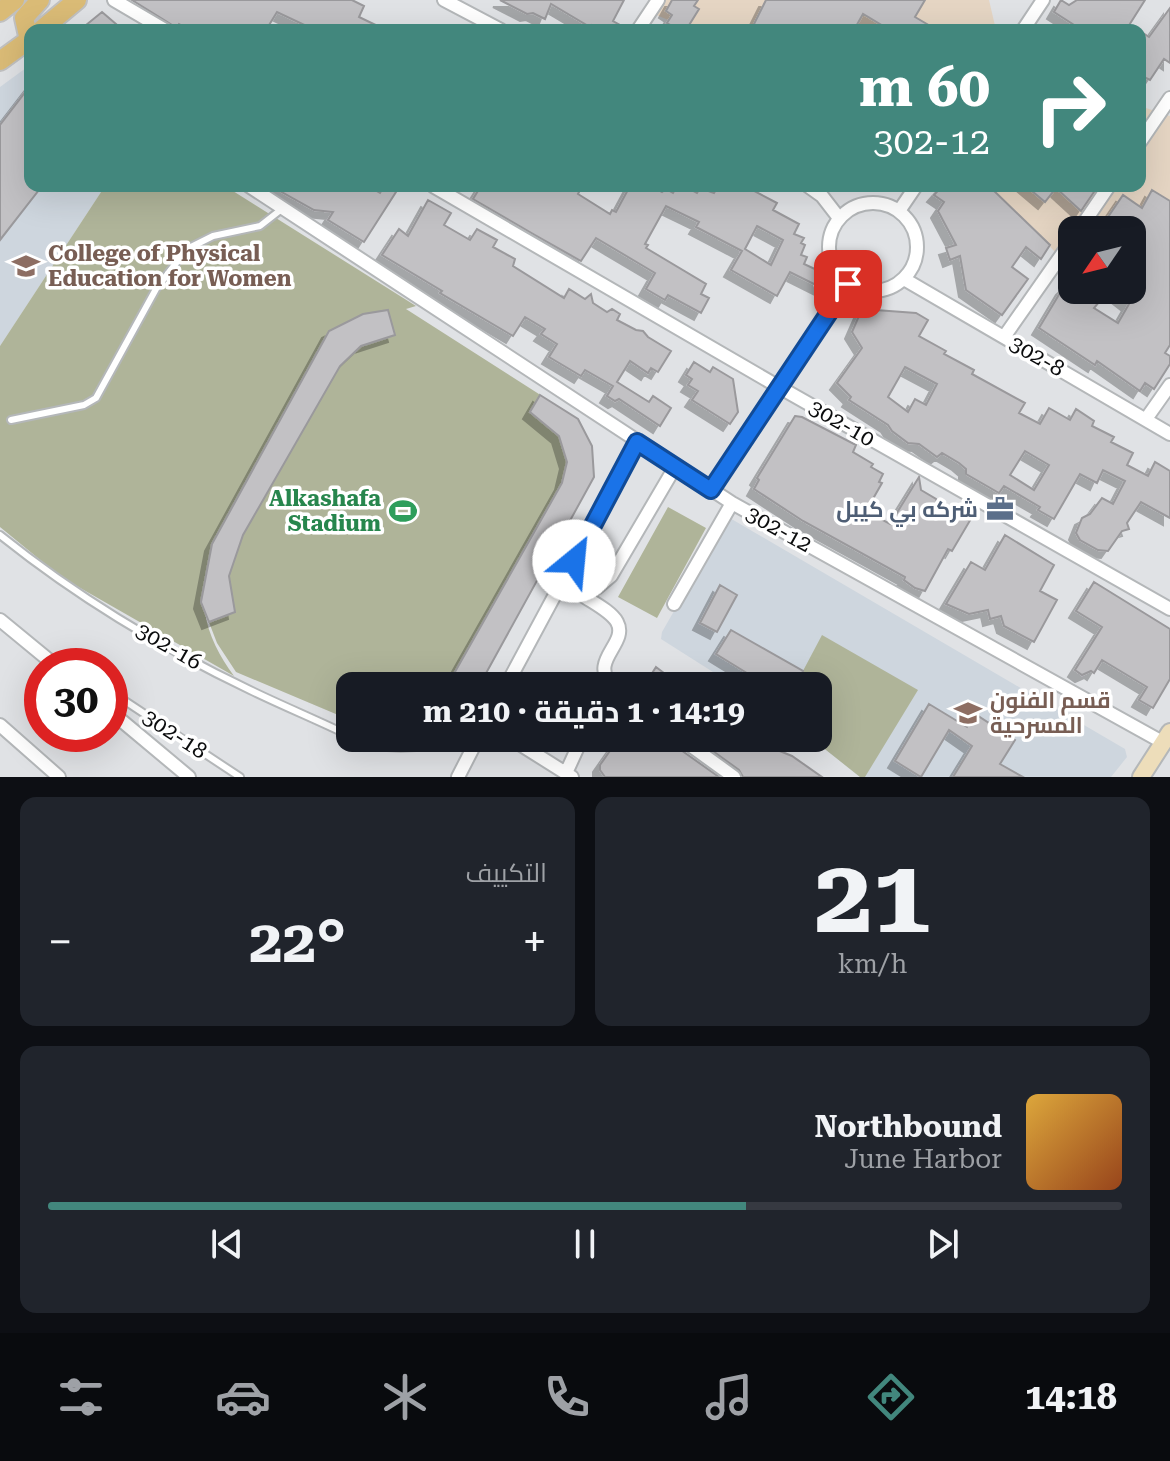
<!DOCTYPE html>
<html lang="ar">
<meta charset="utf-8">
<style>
body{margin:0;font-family:"Roboto Serif",Cairo,serif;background:#20242c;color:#f1f3f6;direction:rtl;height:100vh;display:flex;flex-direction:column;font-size:30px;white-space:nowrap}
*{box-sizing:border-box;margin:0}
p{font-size:26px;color:#9ea1a6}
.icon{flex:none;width:44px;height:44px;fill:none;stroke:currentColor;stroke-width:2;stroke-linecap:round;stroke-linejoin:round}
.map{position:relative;height:777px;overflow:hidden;direction:ltr}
.details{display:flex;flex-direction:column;gap:20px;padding:20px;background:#0d0f14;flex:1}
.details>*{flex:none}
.banner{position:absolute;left:24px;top:24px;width:1122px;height:168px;border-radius:16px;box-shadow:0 8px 32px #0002;direction:rtl;background:#42877d;color:#fff;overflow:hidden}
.needle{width:52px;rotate:235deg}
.fabs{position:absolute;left:1058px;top:216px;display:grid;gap:16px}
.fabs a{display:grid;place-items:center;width:88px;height:88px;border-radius:16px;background:#171b24;box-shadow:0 8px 32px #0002;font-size:40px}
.speed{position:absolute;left:24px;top:648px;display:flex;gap:16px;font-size:40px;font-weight:700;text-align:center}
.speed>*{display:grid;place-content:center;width:104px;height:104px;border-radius:50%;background:#171b24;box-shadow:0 8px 32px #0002;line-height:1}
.speed .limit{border:12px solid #d22;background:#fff;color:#111}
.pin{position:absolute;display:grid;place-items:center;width:68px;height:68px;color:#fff;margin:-34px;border-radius:16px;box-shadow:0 4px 12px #0006}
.me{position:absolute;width:88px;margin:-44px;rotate:28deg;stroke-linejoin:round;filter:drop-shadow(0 0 6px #0008)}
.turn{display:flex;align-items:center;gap:28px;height:168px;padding:0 24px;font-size:36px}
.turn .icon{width:104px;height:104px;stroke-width:2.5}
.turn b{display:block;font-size:56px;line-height:68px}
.big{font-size:60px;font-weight:700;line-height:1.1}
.details .widget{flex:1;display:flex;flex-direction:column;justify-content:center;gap:12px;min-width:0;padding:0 28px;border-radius:16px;background:#20242c}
.details .dial{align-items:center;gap:0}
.dial b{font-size:104px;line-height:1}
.song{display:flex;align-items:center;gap:24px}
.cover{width:96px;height:96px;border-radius:12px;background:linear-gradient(135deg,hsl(40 70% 55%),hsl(20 70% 35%))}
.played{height:8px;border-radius:4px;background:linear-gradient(90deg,#42877d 65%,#363941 65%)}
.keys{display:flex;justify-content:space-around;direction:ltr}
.heat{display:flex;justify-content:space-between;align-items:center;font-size:44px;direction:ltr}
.details .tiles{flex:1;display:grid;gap:20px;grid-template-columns:1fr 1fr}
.widget:last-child{grid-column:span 2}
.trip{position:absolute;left:336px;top:672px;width:496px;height:80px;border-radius:16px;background:#171b24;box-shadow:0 8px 32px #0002;font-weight:700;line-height:80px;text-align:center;direction:rtl}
.tabs{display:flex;height:128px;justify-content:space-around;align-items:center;background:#090b0e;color:#9ea1a6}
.tabs .icon{width:56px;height:56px}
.tabs .on{color:#42877d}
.tabs b{font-size:36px;color:#f1f3f6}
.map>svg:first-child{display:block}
</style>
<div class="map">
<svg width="1170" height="777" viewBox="0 0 1170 777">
<defs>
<filter id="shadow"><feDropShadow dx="-7" dy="7" stdDeviation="0" flood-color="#0004"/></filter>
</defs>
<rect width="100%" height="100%" fill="#e0e2e5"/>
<path fill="#e5d5c3" d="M665,0H989L996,30H692L654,14Z
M1140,106L1170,116V329L1107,290H1132V230H1072V269L990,186H1140Z"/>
<path fill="#ced6de" d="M30,65V186H105L0,346V87Z
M728,517L1125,749L1127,757L1111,777H860L811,738H818V686H735L661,639L662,632Z"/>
<path fill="#afb499" d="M105,186H225L416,306L406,309L578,419L592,446L594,477L479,686H350V720L236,672L217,643L205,612C208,635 220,657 234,676L61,577L0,527V346Z
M668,507L706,528L657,618L618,597Z
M822,635L918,690L865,777H860L811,738H818V686H795Z"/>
<path fill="#c2c1c4" stroke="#9a999c" stroke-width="2" fill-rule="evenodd" filter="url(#shadow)" d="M132,0H352L364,6L359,17L386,30H315L277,12L266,30H190L179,24L177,28Z
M500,0H624L613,21L629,30H602L592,25L590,27L551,4L545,19L533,13L527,14Z
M672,0H698L694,6L699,9L686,30H679L667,23L672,15L666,11Z
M766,0H925L915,17L937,30H890L863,14L854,30H751Z
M1061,0L1069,5L1077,0H1145L1126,30H1082L1054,12Z
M1170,8V63L1164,59L1150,80L1140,75V31L1149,37Z
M102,12L123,30H80Z
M30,86V186H42L0,240V125Z
M271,186H368L380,193L384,186H387L396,192L364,242L328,220L333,212L314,210Z
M481,186H582L578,194L610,214L612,210L616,212L630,186H651L662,192L666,189L673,193L677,186H684L697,193L700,188L714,193L718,186L726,190L728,186H745L777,203L773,210L799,224L794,234L804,238L801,243L805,245L801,255L807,257L804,264L817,270L822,288L790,272L777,296L731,270L742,251L696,227L699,222L666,206L645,244L648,245L646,248L706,284L701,294L709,298L701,313L668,295L665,300L646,289L655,273L596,238L581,261L535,235L473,199ZM757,226L783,240L771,265L745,249Z
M942,186H989L1050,245L1041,259L1026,247L1012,267L1028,279L1002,315L966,290L960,256L950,260L946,248L956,245L938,211L944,202L934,195Z
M1026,186H1098L1081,211L1056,188L1045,202Z
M1152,190L1170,201V345L1165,353L1170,356V364L1154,389L1145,383L1140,391L1097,361L1095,365L1039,328L1063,288L1072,280V290H1109L1094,308L1118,323L1129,304L1111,290H1132V230H1121L1106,220L1123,195L1142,208Z
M428,200L451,213L444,225L470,240L477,229L497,240L493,247L515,259L513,266L564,298L569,289L585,299L591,294L593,303L607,312L612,309L620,314L617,320L636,330L643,331L648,337L671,351L658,372L651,368L648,373L630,361L617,382L649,402L653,396L671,408L660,426L619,399L615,401L607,396L613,386L585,370L581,376L549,357L557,344L541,334L545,329L525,317L513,336L440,293L442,291L382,255L399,229L408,236Z
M862,309L916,313L928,320L919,336L946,351L944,354L974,370L972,374L1025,403L1019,413L1040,424L1049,408L1070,420L1076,409L1094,421L1092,426L1114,437L1111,442L1133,453L1127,465L1148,476L1155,462L1170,471V518L1141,502L1127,523L1129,529L1122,531L1108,551L1098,550L1080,540L1076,533L1082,518L1090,514L1102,498L1113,504L1125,481L1103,470L1097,483L1080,474L1054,519L1038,510L1040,507L1004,486L999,493L966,474V469L959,463L942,453L937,457L919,444L908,443L892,431L888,425L849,400L851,397L837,383L862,348L852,332ZM905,367L937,384L926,405L915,399L908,412L888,397ZM1025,451L1049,465L1034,490L1010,475Z
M388,310L395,335L361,346L340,366L243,535L229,576L235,612L209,622L201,602L212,544L329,331L363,314Z
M694,362L710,372L713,367L733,379L738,412L730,424L692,400L698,391L688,385L692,379L686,375Z
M540,395L578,419L592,446L594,477L479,686H447L562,483L567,462L559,436L530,412Z
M795,416L802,417L856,445L853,452L873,464L871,467L883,474L879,482L882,483L866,511L890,524L919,477L921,490L936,499L940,510L955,522L964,506L975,512L952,551L948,549L925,591L915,588L904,580L905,577L803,521L754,489L759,480L757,478Z
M1005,535L1054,565L1040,591L1057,600L1034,642L1004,626L1001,616L990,619L988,610L969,614L946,604L971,562L985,570Z
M1094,582L1170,629V679L1153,708L1139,700L1147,687L1102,660L1094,673L1091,671L1082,675L1075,670L1102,627L1076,611Z
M720,585L737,595L717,632L700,623Z
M731,630L803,671L795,686H768L716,654Z
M656,667L681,686H644Z
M929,704L967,727L975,714L1015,740L1000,764L1023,777H953L972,746L949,730L921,777L895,761Z
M619,738H664L719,777H605L600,770V765Z
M695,738H755L770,747L792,756L822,777H743L739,770Z"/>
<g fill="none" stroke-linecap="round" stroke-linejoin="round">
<g stroke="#b4b7b9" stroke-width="10">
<path id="lane" d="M11,420L84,405L96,398L156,289L187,249L213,236L260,226L283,208
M0,535C76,596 162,648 250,690C283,706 317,720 350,736
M110,691L240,777
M353,738C388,755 433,746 469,738"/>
</g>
<g stroke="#b4b7b9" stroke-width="16">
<path id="street" d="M114,0L165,30
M444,0L501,30
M638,30L658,0
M1023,30L1043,0
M1140,142L1170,98
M249,186L732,503L1164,743
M433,186L779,387L1170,609
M808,186L822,196L839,218
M829 247a44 44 0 1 1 88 0a44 44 0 1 1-88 0Z
M899,211L916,186
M1079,230L1109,186
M904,279L1170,434
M1004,337L1072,240
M1146,419L1170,385
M711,490L848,284
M562,585L582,595L598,587L611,576L675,467
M582,595C592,602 611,611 617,622C629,644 588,660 612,686
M674,604L732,503
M0,620L56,666
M506,686L637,442
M110,711L189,777
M0,725L59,777
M510,738L572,777
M680,738L734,777
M566,773L582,738
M458,777L478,738"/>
</g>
<g stroke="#b4b7b9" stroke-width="20">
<path id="secondary" d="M1141,777L1170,732"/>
</g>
<g stroke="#c0c0c0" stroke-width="22">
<path id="primary" d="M0,12L15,0
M41,30L77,0
M29,40L24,18L40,0
M0,61L30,39"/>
</g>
<use href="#lane" stroke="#fff" stroke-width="6"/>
<use href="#street" stroke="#fff" stroke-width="12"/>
<use href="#secondary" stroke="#edddba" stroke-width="16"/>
<use href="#primary" stroke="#dabb76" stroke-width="18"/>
</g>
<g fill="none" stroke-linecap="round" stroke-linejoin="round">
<g stroke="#114b97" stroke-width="20">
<path id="route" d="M574,561L637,442L711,490L848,284"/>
</g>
<use href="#route" stroke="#1a73e8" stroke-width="14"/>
</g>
<defs>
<g id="university-bare" transform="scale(2.16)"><path d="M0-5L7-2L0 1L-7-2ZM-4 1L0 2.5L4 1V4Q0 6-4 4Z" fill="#8d6e63" stroke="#fff" stroke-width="2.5" paint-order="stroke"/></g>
<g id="office-bare" transform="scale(2.16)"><path d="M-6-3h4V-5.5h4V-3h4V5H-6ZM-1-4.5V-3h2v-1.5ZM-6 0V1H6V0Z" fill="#5c6f8a" stroke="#fff" stroke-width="2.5" paint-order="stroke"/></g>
<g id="stadium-bare" transform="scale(2.16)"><path d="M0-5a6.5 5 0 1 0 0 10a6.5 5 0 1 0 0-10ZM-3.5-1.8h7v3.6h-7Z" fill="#2e9e5b" stroke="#fff" stroke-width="2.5" paint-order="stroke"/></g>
</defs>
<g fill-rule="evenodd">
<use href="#university-bare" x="26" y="266"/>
<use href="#office-bare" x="1000" y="509"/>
<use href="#stadium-bare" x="403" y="511"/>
<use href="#university-bare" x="968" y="713"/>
</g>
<g text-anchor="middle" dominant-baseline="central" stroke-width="7" stroke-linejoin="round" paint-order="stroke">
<g font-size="22" font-weight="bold" fill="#785e54" stroke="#fff" text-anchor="start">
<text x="48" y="253">College of Physical<tspan x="48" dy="25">Education for Women</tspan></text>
<text x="990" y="700">قسم الفنون<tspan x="990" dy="25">المسرحية</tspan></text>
</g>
<g font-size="22" fill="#0b0c0d" stroke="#fff">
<text transform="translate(1037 356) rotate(30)">302-8</text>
<text transform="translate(842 423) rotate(30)">302-10</text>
<text transform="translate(779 529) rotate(29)">302-12</text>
<text transform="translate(169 646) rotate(30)">302-16</text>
<text transform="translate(175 734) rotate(33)">302-18</text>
</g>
<g font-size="22" font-weight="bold" fill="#27864d" stroke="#fff" text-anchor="end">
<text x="381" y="498">Alkashafa<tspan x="381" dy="25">Stadium</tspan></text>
</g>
<g font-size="22" font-weight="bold" fill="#4e5e75" stroke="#fff" text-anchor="end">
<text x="978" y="509">شركه بي كيبل</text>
</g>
</g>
</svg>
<div class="fabs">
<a><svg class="needle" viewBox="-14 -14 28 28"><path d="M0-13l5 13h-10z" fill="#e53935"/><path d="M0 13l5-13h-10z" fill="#9ea1a6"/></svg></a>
</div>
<div class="speed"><div class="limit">30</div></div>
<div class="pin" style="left:848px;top:284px;background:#d93025"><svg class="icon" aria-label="arrive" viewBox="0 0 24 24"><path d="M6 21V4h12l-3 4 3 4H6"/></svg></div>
<svg class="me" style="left:574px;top:561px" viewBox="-20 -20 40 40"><circle r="19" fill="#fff"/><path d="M0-13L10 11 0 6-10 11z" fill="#1a73e8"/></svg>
<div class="trip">14:19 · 1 دقيقة · 210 m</div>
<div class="banner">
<div class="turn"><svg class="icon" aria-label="right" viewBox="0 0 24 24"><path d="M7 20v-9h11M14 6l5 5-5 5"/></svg><div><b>60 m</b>302-12</div></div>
</div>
</div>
<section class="details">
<div class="tiles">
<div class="widget dial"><b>21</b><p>km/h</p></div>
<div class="widget"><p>التكييف</p>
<div class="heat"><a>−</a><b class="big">22°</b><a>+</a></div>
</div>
<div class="widget">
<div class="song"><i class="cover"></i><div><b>Northbound</b><p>June Harbor</p></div></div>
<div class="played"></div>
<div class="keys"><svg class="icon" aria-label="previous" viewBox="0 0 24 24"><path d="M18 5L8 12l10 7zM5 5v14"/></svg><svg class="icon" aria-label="pause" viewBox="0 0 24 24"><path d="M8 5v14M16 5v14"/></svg><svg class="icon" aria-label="next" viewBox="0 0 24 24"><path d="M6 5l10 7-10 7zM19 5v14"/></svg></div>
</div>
</div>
</section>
<nav class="tabs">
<b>14:18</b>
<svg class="icon on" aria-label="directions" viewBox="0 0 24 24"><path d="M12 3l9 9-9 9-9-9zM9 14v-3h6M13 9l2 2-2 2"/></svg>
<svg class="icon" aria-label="music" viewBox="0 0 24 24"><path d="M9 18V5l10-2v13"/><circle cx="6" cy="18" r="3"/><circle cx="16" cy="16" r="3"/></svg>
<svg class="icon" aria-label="phone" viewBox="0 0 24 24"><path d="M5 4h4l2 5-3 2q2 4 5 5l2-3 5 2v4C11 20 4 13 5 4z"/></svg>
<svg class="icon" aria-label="climate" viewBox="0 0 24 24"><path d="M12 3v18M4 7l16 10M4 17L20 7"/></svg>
<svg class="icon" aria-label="car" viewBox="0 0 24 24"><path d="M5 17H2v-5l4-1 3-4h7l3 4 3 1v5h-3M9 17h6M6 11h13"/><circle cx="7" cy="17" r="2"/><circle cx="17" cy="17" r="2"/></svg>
<svg class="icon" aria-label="filters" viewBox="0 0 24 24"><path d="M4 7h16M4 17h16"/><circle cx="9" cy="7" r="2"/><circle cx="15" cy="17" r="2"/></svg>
</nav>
